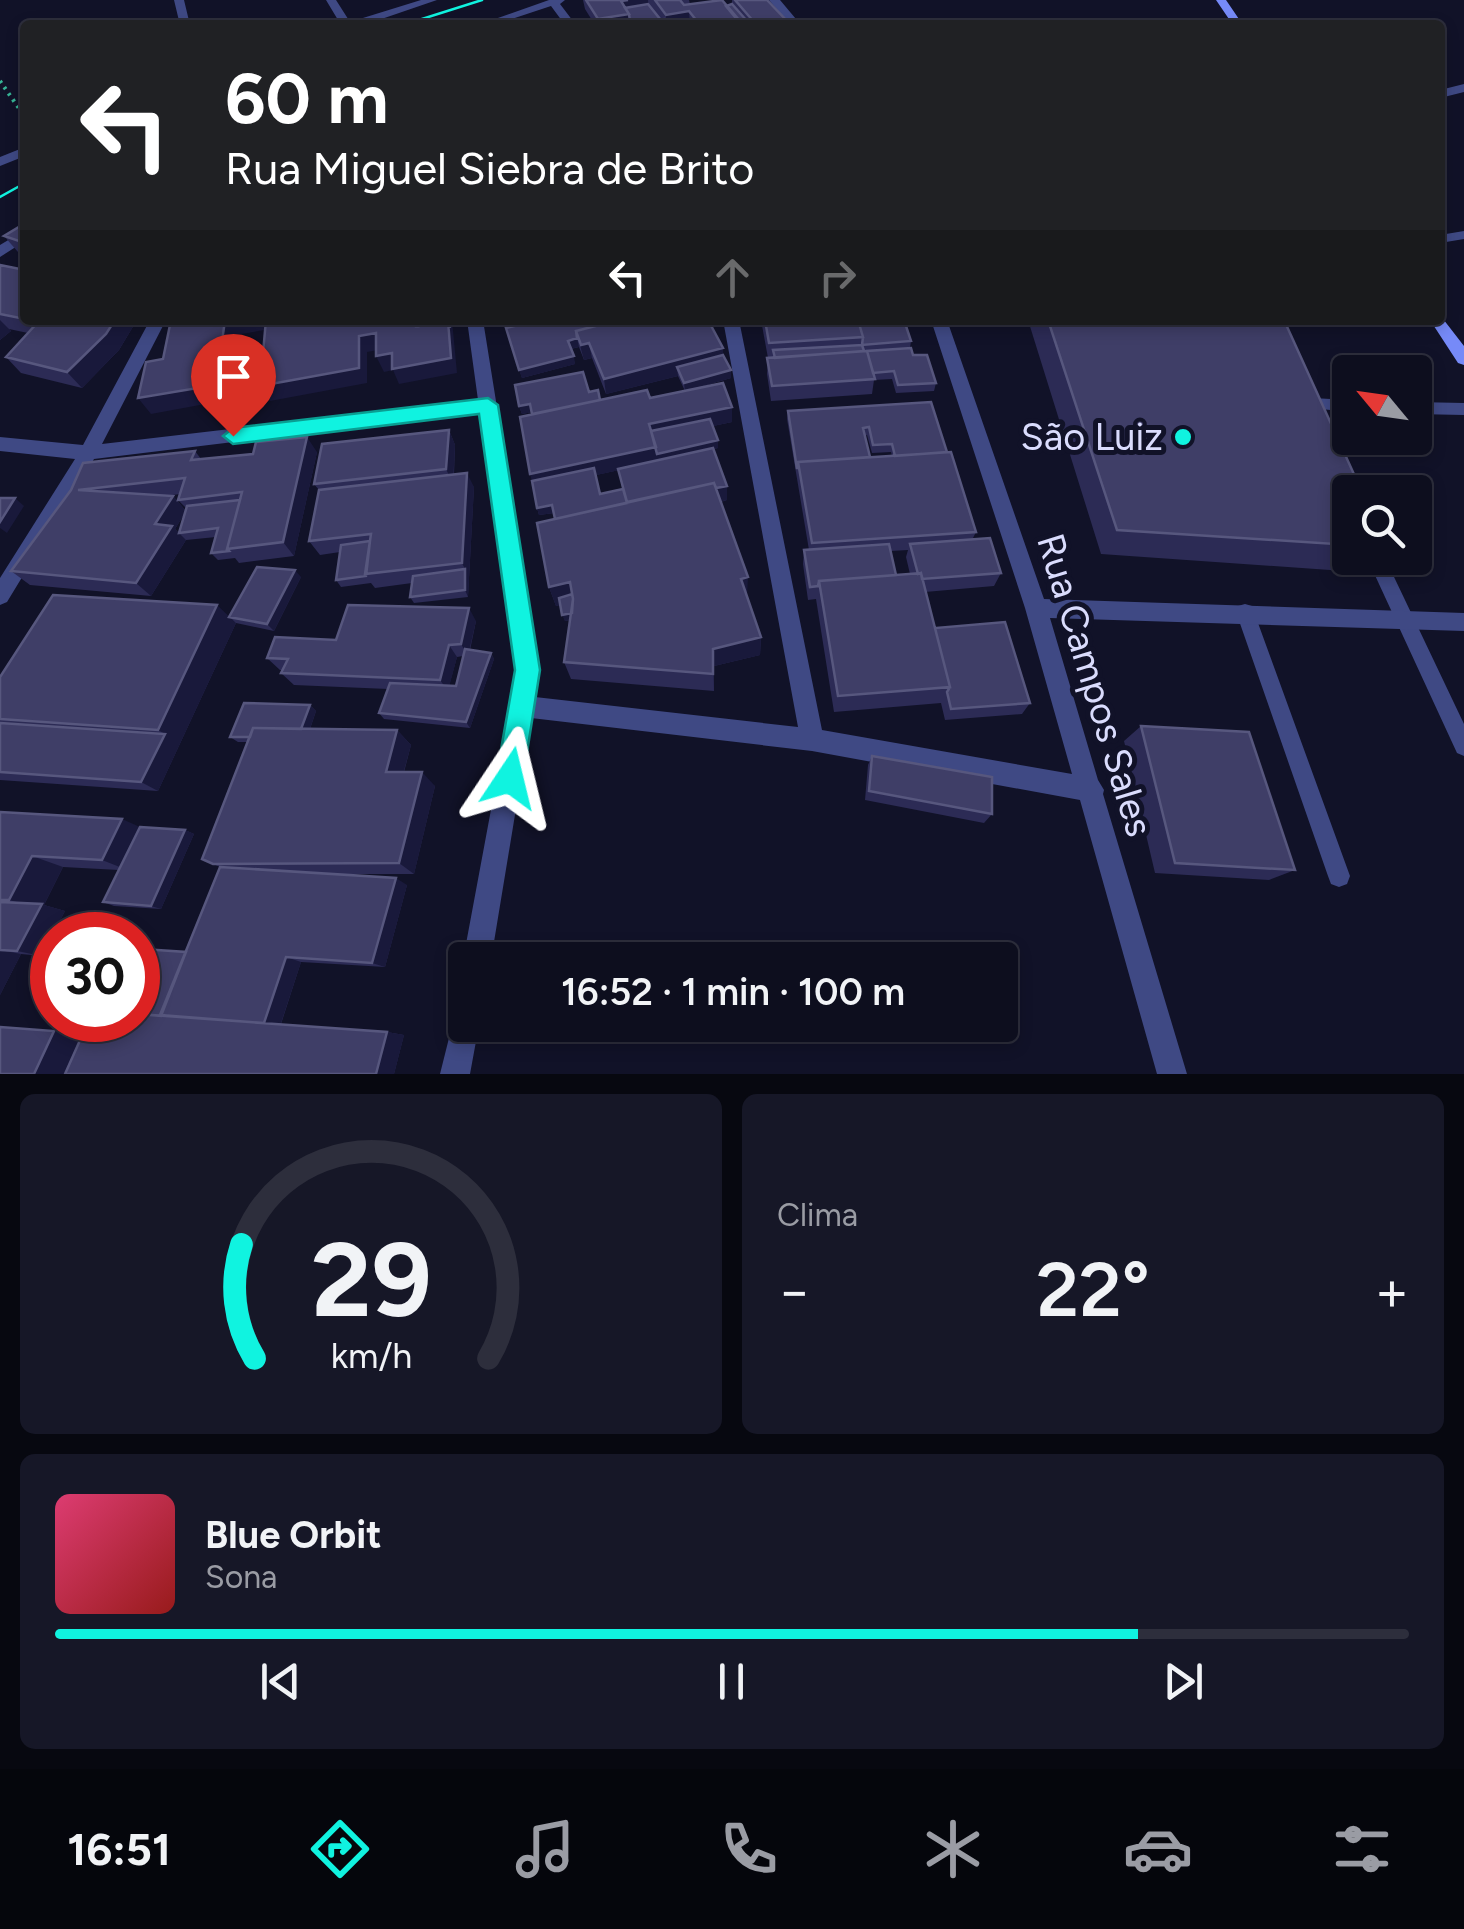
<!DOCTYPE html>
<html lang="pt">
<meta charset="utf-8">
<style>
body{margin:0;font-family:Figtree,sans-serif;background:#161727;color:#f1f3f6;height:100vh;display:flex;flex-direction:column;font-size:38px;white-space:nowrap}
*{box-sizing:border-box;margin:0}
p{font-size:32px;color:#9a9ca4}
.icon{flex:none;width:55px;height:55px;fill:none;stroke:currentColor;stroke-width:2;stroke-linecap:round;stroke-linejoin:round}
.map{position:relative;height:1074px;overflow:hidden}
.sheet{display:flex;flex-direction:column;gap:20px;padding:20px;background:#070810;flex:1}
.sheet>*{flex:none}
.top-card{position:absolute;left:20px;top:20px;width:1425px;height:305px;border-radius:10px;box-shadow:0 5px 15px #0003,0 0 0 2px #2d2e3c;background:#202124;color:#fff;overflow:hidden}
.needle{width:65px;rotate:299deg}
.buttons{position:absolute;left:1332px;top:355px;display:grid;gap:20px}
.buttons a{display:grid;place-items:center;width:100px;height:100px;border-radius:10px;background:#0d0e1e;box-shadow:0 5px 15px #0003,0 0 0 2px #2d2e3c;font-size:50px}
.speed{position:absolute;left:30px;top:912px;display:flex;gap:20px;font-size:50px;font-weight:700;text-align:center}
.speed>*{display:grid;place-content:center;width:130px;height:130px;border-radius:50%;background:#0d0e1e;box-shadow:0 5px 15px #0003,0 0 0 2px #2d2e3c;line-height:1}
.speed .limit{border:15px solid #d22;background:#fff;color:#111}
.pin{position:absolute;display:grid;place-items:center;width:85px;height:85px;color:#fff;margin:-102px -42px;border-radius:50% 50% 50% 0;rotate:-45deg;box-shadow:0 0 10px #0007}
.pin .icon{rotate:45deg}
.me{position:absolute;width:110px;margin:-55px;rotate:10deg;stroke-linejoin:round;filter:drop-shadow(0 0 8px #0008)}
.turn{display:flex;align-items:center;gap:35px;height:210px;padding:0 40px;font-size:45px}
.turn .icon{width:130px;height:130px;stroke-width:2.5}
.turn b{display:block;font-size:70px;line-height:85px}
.lanes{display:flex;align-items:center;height:95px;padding:0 40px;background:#0003;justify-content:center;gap:50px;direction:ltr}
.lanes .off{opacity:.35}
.big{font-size:75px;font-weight:600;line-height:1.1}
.sheet .widget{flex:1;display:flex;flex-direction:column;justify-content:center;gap:15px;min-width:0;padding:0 35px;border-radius:15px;background:#161727}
.sheet .dial{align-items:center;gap:0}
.dial svg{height:260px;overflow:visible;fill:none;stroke:#2d2e3c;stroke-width:7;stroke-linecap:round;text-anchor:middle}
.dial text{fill:#f1f3f6;stroke:none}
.song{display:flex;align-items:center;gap:30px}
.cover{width:120px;height:120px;border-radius:15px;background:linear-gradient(135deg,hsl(340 70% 55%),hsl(0 70% 35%))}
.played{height:10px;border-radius:5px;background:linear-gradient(90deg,#10f3e0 80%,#2d2e3c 80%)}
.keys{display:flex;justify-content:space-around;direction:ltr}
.heat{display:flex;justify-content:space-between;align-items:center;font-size:55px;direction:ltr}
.sheet .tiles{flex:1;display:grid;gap:20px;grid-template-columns:1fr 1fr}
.widget:last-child{grid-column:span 2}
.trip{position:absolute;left:448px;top:942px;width:570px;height:100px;border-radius:10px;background:#0d0e1e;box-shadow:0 5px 15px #0003,0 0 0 2px #2d2e3c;font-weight:600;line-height:100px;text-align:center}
.tabs{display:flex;height:160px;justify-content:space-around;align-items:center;background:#05060c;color:#9a9ca4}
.tabs .icon{width:70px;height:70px}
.tabs .on{color:#10f3e0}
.tabs b{font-size:45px;color:#f1f3f6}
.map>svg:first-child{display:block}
</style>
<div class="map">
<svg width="1464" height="1074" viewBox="0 0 1464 1074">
<rect width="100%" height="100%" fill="#111228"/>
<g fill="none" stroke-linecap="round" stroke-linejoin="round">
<path stroke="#37b496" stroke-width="4" stroke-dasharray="2.5 5" stroke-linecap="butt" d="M0,81L25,117"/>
<path fill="#3f4984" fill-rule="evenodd" d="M1304,392L1312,398L1350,400V412L1301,407L1296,398Z
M1415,402L1464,403V415L1415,414Z
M1367,558H1385L1464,724V756L1457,753Z
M1245,604L1252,606L1254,612L1350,876L1347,884L1339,887L1331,884L1328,876L1236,612L1238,606Z"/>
<path fill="#3f4984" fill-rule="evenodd" d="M174,0H184L190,25H180Z
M326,0H336L350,22L421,0H437L364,25H341Z
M549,0H565L560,4L576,25H565L551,6L494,25H478Z
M769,0H780L801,25H790Z
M1464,84V92L1440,98V90Z
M25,147V156L0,166V157Z
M25,230V241L0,257V245Z
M1464,231V239L1440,243V235Z
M150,320H166L102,444L478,400L467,320H483L539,670L535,697L798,727L723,320H739L822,730L1072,774L1025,608L931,320H947L1044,599L1464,613V631L1050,618L1098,780L1104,790L1103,794L1187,1074H1157L1080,800L812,751L531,718L491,960H465V964L463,960L517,670L480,412L94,459L7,602L0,605V578L75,459L0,451V437L83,445Z
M465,1010V1025H479L470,1074H440L455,1014Z"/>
<path fill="#768af8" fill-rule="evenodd" d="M1216,0H1226L1243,25H1233Z
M1440,315L1464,346V365L1458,363L1430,320H1440Z"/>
<path stroke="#10f3e0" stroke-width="2.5" d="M403,25L482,0
M0,197L25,183"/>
</g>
<path fill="#2c2b55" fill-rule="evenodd" d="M583,0H689L690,4L726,6L732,5V0H767L786,20L785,25H595L585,9Z
M25,224V254L18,252L4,236Z
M0,265L137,320L119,350L82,388L21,373L6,357L28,333L9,329L11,331L0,340Z
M541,320H708L731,378L693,389L732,422L713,426L718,440V448L714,449L727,500L721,502L747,596L761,637L760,655L714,666V691L571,679L564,662L570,620L565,621L560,605L556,606L549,587L555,519L554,513L539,515L537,508L532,414V412L522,414L519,406L589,392L600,400L650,398L685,391L678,376L606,394L592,358L584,360L579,347L571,349L575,364L522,378L506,328ZM619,470L622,489L600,494L596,475Z
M761,320H904L911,341L910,348L913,355L936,383L934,391L896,393L892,379L874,380L872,394L771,401L767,374L768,358Z
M1028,320H1284L1350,492V558H1375L1358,572L1101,554Z
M931,402L947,452L976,532L972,540L1001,573L994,586L925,592L935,628L1030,703L1022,714L945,720L941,703L834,712L816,599L808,600L803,564L804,550H809L787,419L788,411ZM867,435L872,453L891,452L892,456L870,457L865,436ZM908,550L906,557L910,574L896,575L891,551Z
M449,430L455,445L454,474L474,487L468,597L414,603L410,597L412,583L375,588L371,583L341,587L336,580L340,552L320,555L309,541L319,490L314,484Z
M195,451L201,459L317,452L294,556L239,563L235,558L218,560L211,553L216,537L186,540L151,596L30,585L11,571L71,490ZM180,494L178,500L187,509L186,511L173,496H166ZM186,511L179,533L175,529Z
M301,577L274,631L236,623L158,791L0,780V677L229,617Z
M476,621L470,650L491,653L494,659L470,728L384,719L379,713L388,689L294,685L281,673L283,670H280L267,658L336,640ZM463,656L456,686H449L457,657Z
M310,705L316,711L310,729L397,730L411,745L404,772L435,786L414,874H329L407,885L385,967L301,962L281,1024L387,1032L404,1035L394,1074H0L83,1034L138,1020L186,952L220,867L202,859L248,742H238L230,737Z
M1141,726L1295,870L1269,880L1155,873L1124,741Z
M872,756L992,814L984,823L865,800L868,765Z
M0,812L140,827L185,830L194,834L161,909L114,906L103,902L119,870L63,867L44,905L65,911L42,956L21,954L0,995Z"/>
<path fill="#19193b" d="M621,0H648L649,11L631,25H599L598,19Z
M689,11L690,25H666V15Z
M739,20L747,21V25H711Z
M0,320L11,331L0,340Z
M115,320H137L119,350L82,388L67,372Z
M225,320H271L276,328L236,335L227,400L151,414L138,398Z
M406,320H452L457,373L399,384L393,370L384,372L376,356L423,342Z
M376,333L383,349L367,352V383L270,401L260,386L359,336Z
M577,338L579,347L570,349L568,341Z
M578,338L589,344L592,358L584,360Z
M723,348V363L677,367L678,376L606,394L604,379Z
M574,356L575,364L522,378L519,370Z
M731,370V378L685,391L684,383Z
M530,404L533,412L522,414L519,406Z
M732,407V422L652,439L649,424Z
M449,430L455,445L453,484L446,469Z
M307,437L317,452L294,556L283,542Z
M718,440V448L534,489L530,474L656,447Z
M467,473L474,487L468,597L465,590V569L462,563Z
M727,486V500L560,539L558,532Z
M173,496L186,511L175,529L186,540L151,596L136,583L155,524Z
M15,498L24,506L7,533L0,528V522Z
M552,505L554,513L539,515L537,508Z
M295,570L301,577L274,631L267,624Z
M748,577L747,596L741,579Z
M570,582L576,601L579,618L565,621L562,615L577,611L575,601L556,606L549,587Z
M217,605L236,623L158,791L141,782L165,734L158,730Z
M469,608L476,621L468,656L461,644Z
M761,637L760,655L714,666V691L713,649Z
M449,645L457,657L448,691L440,680Z
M491,653L494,659L470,728L466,722Z
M310,705L316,711L305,743L298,737Z
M397,730L411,745L400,785L386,772Z
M422,772L435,786L414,874L399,863Z
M122,819L149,831L130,871L102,860Z
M185,830L194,834L161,909L151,906Z
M32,856L63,867L44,905L65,911L42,956L17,951L40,908L9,900Z
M396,878L407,885L385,967L372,963Z
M0,950L21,954L0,995Z
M286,957L301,962L280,1026L263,1024Z
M54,1031L88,1034L70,1074H34Z
M387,1032L404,1035L394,1074H376Z"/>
<path fill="#3f3e67" stroke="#57577e" stroke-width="2.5" d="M586,0H628L621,1L629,14L598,19Z
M655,0H680L684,5L722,0L739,20L711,25H700L689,11L666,15Z
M735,0H767L786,20L754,22Z
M648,4L660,19L625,25H604L630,21L629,14L625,8Z
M732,4L747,21L739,22L726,6Z
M664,19L668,25H625Z
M24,224L25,243L4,236Z
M0,265L25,270V319L0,314Z
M28,320H115L106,334L67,372L6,357L38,322Z
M171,320H225L216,385L138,398L146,362L163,359Z
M266,320H416V326L448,321L451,358L392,369V353L376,356V333L359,336V368L260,386Z
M418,320H449L450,328L448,321L419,326Z
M541,320H598L600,325L576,331L577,338L568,341L574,356L519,370L506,328Z
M600,320H708L723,348L604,379L589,343L581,345L576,331L602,324Z
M765,320H858L863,337L769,343Z
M858,320H904L911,341L862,345L863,337Z
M1048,320H1284L1362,492H1350V545L1117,530Z
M862,345L864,351L775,358L773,350Z
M911,348L913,355H927L936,383L898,385L894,371L873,373L867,351Z
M867,351L875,379L772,386L767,358Z
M723,355L731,370L684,383L677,367Z
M583,372L589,392L598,390L600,400L532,414L530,404L519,406L515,385Z
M723,383L732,407L649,424L656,447L530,474L520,417L647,390L650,398Z
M931,402L947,452L895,456L892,444L873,445L869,427L863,428L870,457L798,462L797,469L788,411Z
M710,419L718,440L657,454L651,431Z
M449,430L446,469L314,484L322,444Z
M307,437L283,542L227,549L242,492L178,500L185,478L78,490L173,496L155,524L172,526L136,583L11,571L71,490L83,463L195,451L191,460L253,454L256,442Z
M713,448L727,486L716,488L714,483L627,502L618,469Z
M951,452L976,532L812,543L798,462Z
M594,468L600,494L623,489L627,503L555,519L552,505L537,508L532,481Z
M467,473L462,563L365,574L371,534L309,541L319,490Z
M714,483L748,577L741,579L761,637L713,649V674L564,662L573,599L570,582L549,587L537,523Z
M0,498H15L0,522Z
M240,500L227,549L229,551L211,553L218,528L179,533L187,506Z
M990,538L1001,573L922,579L921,573L918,574L910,544Z
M370,541L366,576L336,580L341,545Z
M889,544L896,575L819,581L818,586L810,587L804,550Z
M257,567L295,570L267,624L229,617Z
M465,569V590L410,597L413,576Z
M921,573L950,687L838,696L819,581Z
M572,594L573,599L572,613L562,615L559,598Z
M53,595L217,605L158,730L0,719V677Z
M348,605L469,608L461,644L449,645L440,680L281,673L288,659L267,658L275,637L336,640Z
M1005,622L1030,703L951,709L947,692L950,687L935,628Z
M465,649L491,653L466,722L379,713L390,683L456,686Z
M244,703L310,705L301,729L253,728L250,737H230Z
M0,723L165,734L141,782L0,772Z
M1141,726L1249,732L1295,870L1175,863Z
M253,728L397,730L386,772H422L399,863L213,864L202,859Z
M872,756L992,777V814L869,791Z
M0,812L122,819L102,860L32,856L9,900H0Z
M140,827L185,830L151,906L103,902Z
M220,867L396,878L372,963L286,957L264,1023L160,1015Z
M0,902L42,904L17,951L0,950Z
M142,949L186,952L161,1016L138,1014V959Z
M138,1014L387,1032L376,1074H65L89,1020H138Z
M0,1027L54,1031L34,1074H0Z"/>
<path fill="#10f3e0" stroke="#0a9e92" stroke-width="2.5" d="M488,398L498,405L540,670L523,778L519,787L510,791L500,787L496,778L515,670L479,414L233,444L223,436L233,428Z"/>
<circle fill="#10f3e0" stroke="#111228" stroke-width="4" cx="1183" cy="437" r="10"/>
<g text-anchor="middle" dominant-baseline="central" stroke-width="10" stroke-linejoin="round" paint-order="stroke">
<g font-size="38" fill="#dadcfd" stroke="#111228" text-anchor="end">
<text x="1163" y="437">São Luiz</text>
</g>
<g font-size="38" fill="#dadcfd" stroke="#111228">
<text transform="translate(1095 685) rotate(73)">Rua Campos Sales</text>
</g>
</g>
</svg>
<div class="buttons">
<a><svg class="needle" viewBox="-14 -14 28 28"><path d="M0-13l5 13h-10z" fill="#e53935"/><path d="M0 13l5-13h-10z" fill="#9a9ca4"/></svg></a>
<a><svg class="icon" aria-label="search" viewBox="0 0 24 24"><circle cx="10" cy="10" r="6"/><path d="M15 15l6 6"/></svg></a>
</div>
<div class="speed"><div class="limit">30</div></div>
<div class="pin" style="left:233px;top:436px;background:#d93025"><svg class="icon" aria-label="arrive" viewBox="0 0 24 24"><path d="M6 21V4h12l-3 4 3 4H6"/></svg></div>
<svg class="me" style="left:510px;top:778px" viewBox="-20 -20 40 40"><path d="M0-17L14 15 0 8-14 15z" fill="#10f3e0" stroke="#fff" stroke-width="4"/></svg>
<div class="trip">16:52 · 1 min · 100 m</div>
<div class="top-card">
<div class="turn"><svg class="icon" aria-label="left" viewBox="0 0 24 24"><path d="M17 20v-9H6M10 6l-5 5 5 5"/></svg><div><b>60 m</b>Rua Miguel Siebra de Brito</div></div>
<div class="lanes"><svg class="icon" aria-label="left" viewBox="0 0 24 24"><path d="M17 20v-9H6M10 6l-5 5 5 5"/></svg><svg class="icon off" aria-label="ahead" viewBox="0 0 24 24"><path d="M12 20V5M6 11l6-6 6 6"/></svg><svg class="icon off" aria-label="right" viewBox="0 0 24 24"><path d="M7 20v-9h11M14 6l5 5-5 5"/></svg></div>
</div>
</div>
<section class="sheet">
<div class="tiles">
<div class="widget dial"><svg viewBox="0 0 100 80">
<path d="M14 69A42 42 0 1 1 86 69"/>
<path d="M14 69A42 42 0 0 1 10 34" stroke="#10f3e0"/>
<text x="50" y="56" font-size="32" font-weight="700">29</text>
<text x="50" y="72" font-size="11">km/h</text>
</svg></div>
<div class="widget"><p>Clima</p>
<div class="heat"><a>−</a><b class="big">22°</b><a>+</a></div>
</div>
<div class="widget">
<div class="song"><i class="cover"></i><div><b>Blue Orbit</b><p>Sona</p></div></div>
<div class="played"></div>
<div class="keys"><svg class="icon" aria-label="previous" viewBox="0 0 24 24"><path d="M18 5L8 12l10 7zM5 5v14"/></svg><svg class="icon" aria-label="pause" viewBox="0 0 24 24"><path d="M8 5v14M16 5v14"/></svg><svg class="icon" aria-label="next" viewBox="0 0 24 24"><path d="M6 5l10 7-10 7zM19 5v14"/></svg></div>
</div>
</div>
</section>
<nav class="tabs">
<b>16:51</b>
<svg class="icon on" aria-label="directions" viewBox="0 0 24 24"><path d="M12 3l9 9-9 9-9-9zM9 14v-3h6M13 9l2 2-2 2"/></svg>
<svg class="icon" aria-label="music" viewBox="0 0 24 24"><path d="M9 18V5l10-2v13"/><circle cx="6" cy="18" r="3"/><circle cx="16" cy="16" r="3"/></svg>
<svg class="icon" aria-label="phone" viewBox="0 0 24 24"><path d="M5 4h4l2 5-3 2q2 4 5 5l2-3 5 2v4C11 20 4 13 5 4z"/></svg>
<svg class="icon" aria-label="climate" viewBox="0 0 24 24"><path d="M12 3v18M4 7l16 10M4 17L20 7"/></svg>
<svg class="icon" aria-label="car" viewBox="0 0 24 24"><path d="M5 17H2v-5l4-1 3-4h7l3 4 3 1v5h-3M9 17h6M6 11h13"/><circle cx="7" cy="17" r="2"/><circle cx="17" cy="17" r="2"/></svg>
<svg class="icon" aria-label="filters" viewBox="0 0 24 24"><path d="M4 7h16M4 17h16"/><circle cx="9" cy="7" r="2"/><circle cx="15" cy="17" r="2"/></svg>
</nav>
